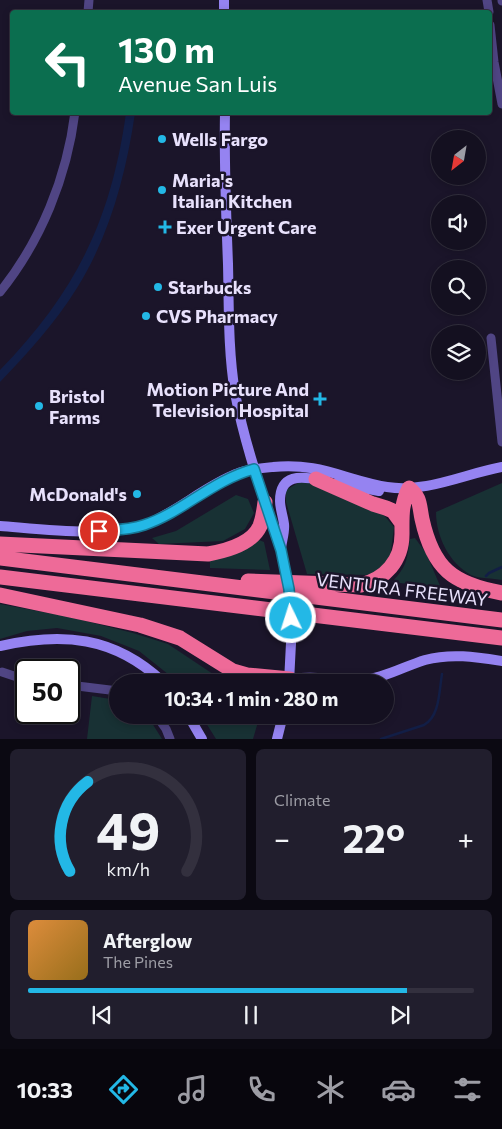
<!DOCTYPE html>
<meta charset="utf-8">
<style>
body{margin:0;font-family:Commissioner,sans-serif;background:#211e2d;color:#f1f3f6;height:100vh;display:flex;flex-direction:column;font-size:19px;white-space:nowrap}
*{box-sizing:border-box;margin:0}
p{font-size:16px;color:#9d9da5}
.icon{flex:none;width:28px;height:28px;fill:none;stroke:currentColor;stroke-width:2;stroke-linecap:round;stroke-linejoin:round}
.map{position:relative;height:739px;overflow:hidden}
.details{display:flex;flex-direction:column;gap:10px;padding:10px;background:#0b0912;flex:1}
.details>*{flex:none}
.banner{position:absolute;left:10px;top:10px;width:482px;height:105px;border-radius:5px;box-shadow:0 2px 8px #0003,0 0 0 1px #33303e;background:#0b6e4f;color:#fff;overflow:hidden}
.needle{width:32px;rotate:211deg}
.controls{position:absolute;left:431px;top:130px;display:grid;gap:10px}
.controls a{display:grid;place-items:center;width:55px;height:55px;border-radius:50%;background:#141020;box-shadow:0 2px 8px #0003,0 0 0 1px #33303e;font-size:25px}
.speed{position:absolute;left:15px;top:659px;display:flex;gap:10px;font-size:25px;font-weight:700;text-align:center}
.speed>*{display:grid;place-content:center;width:65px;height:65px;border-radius:50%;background:#141020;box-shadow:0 2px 8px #0003,0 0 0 1px #33303e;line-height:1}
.speed .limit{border:2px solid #111;border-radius:8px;background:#fff;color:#111}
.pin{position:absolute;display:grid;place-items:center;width:42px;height:42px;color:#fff;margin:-21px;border:2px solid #fff;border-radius:50%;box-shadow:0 1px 5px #0007}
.me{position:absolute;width:55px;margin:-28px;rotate:356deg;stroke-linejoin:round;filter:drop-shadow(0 0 4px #0008)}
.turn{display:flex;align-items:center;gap:18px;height:105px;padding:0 25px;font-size:22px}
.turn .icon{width:65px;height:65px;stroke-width:2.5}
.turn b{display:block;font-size:35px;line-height:42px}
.big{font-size:38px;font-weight:700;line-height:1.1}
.details .tile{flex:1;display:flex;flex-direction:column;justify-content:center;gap:8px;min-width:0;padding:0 18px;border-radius:8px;background:#211e2d}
.details .dial{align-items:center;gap:0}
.dial svg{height:130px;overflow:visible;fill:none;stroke:#33303e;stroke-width:7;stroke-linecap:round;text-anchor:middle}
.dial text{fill:#f1f3f6;stroke:none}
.song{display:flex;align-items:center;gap:15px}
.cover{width:60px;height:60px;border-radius:8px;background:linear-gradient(135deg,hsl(30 70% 55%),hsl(40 70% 35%))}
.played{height:5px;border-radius:2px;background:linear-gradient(90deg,#23b8e6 85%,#33303e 85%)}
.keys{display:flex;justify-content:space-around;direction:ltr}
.heat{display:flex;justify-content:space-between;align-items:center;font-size:28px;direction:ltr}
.details .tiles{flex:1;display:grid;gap:10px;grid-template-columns:1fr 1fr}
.tile:last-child{grid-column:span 2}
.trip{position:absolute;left:109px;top:674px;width:285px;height:50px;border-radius:25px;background:#141020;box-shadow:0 2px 8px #0003,0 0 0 1px #33303e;font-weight:700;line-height:50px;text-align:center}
.tab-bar{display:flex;height:80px;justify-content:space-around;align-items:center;background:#08060d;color:#9d9da5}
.tab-bar .icon{width:35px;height:35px}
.tab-bar .on{color:#23b8e6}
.tab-bar b{font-size:22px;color:#f1f3f6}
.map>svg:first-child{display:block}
</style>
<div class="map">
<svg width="502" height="739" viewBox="0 0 502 739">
<rect width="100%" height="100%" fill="#1b152a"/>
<path fill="#183134" d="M303,480L382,513L394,527L390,559L372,575L307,574L286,502V490Z
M502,483V580C493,578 479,579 471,575C449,563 436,536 436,512Z
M236,495L248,499L254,513L245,529L223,541L159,544L152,538L176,531Z
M415,538L426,553L441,588L392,582C407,566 407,560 410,539Z
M259,540L264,542L270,570L210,568V558L234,553Z
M0,604L70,617L133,633L168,644L225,682H178L139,651L101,636L57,628L27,631L0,639Z
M92,696L117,700L118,715H143L152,723L162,739H87Z
M201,715H263L258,722L253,739H216Z"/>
<path fill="#121e46" d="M126,113H135C126,174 110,235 77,288C55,323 28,353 0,382V370C76,292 111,220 126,113Z"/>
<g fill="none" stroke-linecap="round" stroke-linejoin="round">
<path stroke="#121e46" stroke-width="2.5" d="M486,576L489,573L502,567
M381,739L424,725C440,716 439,691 442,674"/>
<path stroke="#504584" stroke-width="9" d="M487,0L489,12
M502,0V1
M88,12L89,0
M490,25L494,62L502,104
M0,292C41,241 67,177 75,112
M491,338L502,442
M2,672L26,680
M69,685L118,691
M156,715L166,729L170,739"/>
<path stroke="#9583f1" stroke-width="10" d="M224,0V12
M225,112C224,163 226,214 228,264C229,307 228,351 235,393C245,447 264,498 281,550
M337,483L379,491
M0,526C40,529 111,538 147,524C178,511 204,487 236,474C247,469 261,468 273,467C318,462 346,480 387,487C427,493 464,474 502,467
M281,548C282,540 285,531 284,524C283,516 280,508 280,501C280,474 301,476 320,480
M0,646C62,632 114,636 163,682
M290,679C299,678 308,677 317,678C332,679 347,682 363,680C385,678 405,666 425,660C451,653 476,657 502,661
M289,682L291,643
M188,715L202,739
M277,739L283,715"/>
<path stroke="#ee6a98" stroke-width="15" d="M316,479L373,504L386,508L393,511L401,522
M0,544L208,554C225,551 252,544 260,526C263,518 264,510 265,502
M0,558L502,620
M0,577L502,638
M248,581L361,585C385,579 402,561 402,534C402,517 401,504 409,488C421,498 419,505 422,519C433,569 453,584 502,593
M0,595L140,625L180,638L233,671L247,675L290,679"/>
<path stroke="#9583f1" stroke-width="10" d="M281,550L289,589L291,643"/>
</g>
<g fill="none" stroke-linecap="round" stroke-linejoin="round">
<g stroke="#177896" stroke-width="12">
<path id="route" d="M99,531C114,530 130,530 144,525C183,512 211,481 254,469L281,550L289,589L291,618"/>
</g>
<use href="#route" stroke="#23b8e6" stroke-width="9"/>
</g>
<g fill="#23b8e6" stroke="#1b152a" stroke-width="2">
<circle cx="162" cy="139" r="5"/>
<circle cx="162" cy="190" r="5"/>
<path d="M162.5 219.5h5v5h5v5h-5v5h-5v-5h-5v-5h5z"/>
<circle cx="158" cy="287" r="5"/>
<circle cx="146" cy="316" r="5"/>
<path d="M317.5 391.5h5v5h5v5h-5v5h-5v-5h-5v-5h5z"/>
<circle cx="39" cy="406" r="5"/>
<circle cx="137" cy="494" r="5"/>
</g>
<g text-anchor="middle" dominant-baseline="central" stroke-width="5" stroke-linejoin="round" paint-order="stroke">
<g font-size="18" font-weight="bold" fill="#e8e1fc" stroke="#1b152a" text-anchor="start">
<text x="172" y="139">Wells Fargo</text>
<text x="172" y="180">Maria's<tspan x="172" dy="21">Italian Kitchen</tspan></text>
<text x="176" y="227">Exer Urgent Care</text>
<text x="168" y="287">Starbucks</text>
<text x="156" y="316">CVS Pharmacy</text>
<text x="309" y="389" text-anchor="end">Motion Picture And<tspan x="309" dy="21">Television Hospital</tspan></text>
<text x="49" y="396">Bristol<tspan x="49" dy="21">Farms</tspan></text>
<text x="127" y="494" text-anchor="end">McDonald's</text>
</g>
<g font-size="18" fill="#e8e1fc" stroke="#1b152a">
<text transform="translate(402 589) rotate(7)">VENTURA FREEWAY</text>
</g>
</g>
</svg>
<div class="controls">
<a><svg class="needle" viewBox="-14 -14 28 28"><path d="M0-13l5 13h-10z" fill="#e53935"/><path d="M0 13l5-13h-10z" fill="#9d9da5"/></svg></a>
<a><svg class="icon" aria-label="sound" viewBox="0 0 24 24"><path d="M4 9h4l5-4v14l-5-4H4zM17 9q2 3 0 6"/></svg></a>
<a><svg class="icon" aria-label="search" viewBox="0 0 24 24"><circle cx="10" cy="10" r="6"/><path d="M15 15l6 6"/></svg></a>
<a><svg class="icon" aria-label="layers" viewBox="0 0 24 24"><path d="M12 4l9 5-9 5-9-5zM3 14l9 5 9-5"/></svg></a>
</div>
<div class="speed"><div class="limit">50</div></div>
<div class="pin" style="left:99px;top:531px;background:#d93025"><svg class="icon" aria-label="arrive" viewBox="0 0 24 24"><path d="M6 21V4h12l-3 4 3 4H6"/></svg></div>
<svg class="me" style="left:291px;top:618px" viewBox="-20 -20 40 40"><circle r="17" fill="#23b8e6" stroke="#fff" stroke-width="3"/><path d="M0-11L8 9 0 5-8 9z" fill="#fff"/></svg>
<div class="trip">10:34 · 1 min · 280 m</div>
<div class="banner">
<div class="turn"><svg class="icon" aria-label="left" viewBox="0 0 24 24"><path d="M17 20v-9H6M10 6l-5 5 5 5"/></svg><div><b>130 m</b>Avenue San Luis</div></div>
</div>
</div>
<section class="details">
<div class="tiles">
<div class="tile dial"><svg viewBox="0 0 100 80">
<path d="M14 69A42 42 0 1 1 86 69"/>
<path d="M14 69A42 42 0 0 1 25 14" stroke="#23b8e6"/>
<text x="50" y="56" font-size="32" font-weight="700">49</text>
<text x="50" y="72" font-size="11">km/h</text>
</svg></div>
<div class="tile"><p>Climate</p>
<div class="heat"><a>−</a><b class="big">22°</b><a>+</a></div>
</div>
<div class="tile">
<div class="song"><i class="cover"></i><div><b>Afterglow</b><p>The Pines</p></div></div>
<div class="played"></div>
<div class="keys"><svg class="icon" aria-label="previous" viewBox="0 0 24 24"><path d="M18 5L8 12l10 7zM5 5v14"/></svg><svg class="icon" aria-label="pause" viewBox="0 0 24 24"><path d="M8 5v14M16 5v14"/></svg><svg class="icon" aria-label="next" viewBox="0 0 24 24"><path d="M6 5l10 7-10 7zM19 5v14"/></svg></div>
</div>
</div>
</section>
<nav class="tab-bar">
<b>10:33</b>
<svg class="icon on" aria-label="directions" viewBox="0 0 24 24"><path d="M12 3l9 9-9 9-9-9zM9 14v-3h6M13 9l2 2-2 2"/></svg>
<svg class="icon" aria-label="music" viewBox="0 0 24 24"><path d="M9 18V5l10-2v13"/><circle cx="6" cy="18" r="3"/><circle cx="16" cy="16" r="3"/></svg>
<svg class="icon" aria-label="phone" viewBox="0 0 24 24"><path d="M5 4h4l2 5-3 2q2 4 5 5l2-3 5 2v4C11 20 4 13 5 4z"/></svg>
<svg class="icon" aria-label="climate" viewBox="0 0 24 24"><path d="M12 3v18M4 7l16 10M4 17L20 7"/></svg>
<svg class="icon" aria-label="car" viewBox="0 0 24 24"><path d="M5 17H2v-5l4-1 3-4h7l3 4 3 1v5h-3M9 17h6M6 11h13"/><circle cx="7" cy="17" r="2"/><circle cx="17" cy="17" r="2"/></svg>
<svg class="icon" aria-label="filters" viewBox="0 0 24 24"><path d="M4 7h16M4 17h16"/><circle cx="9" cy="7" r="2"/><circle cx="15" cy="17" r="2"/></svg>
</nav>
